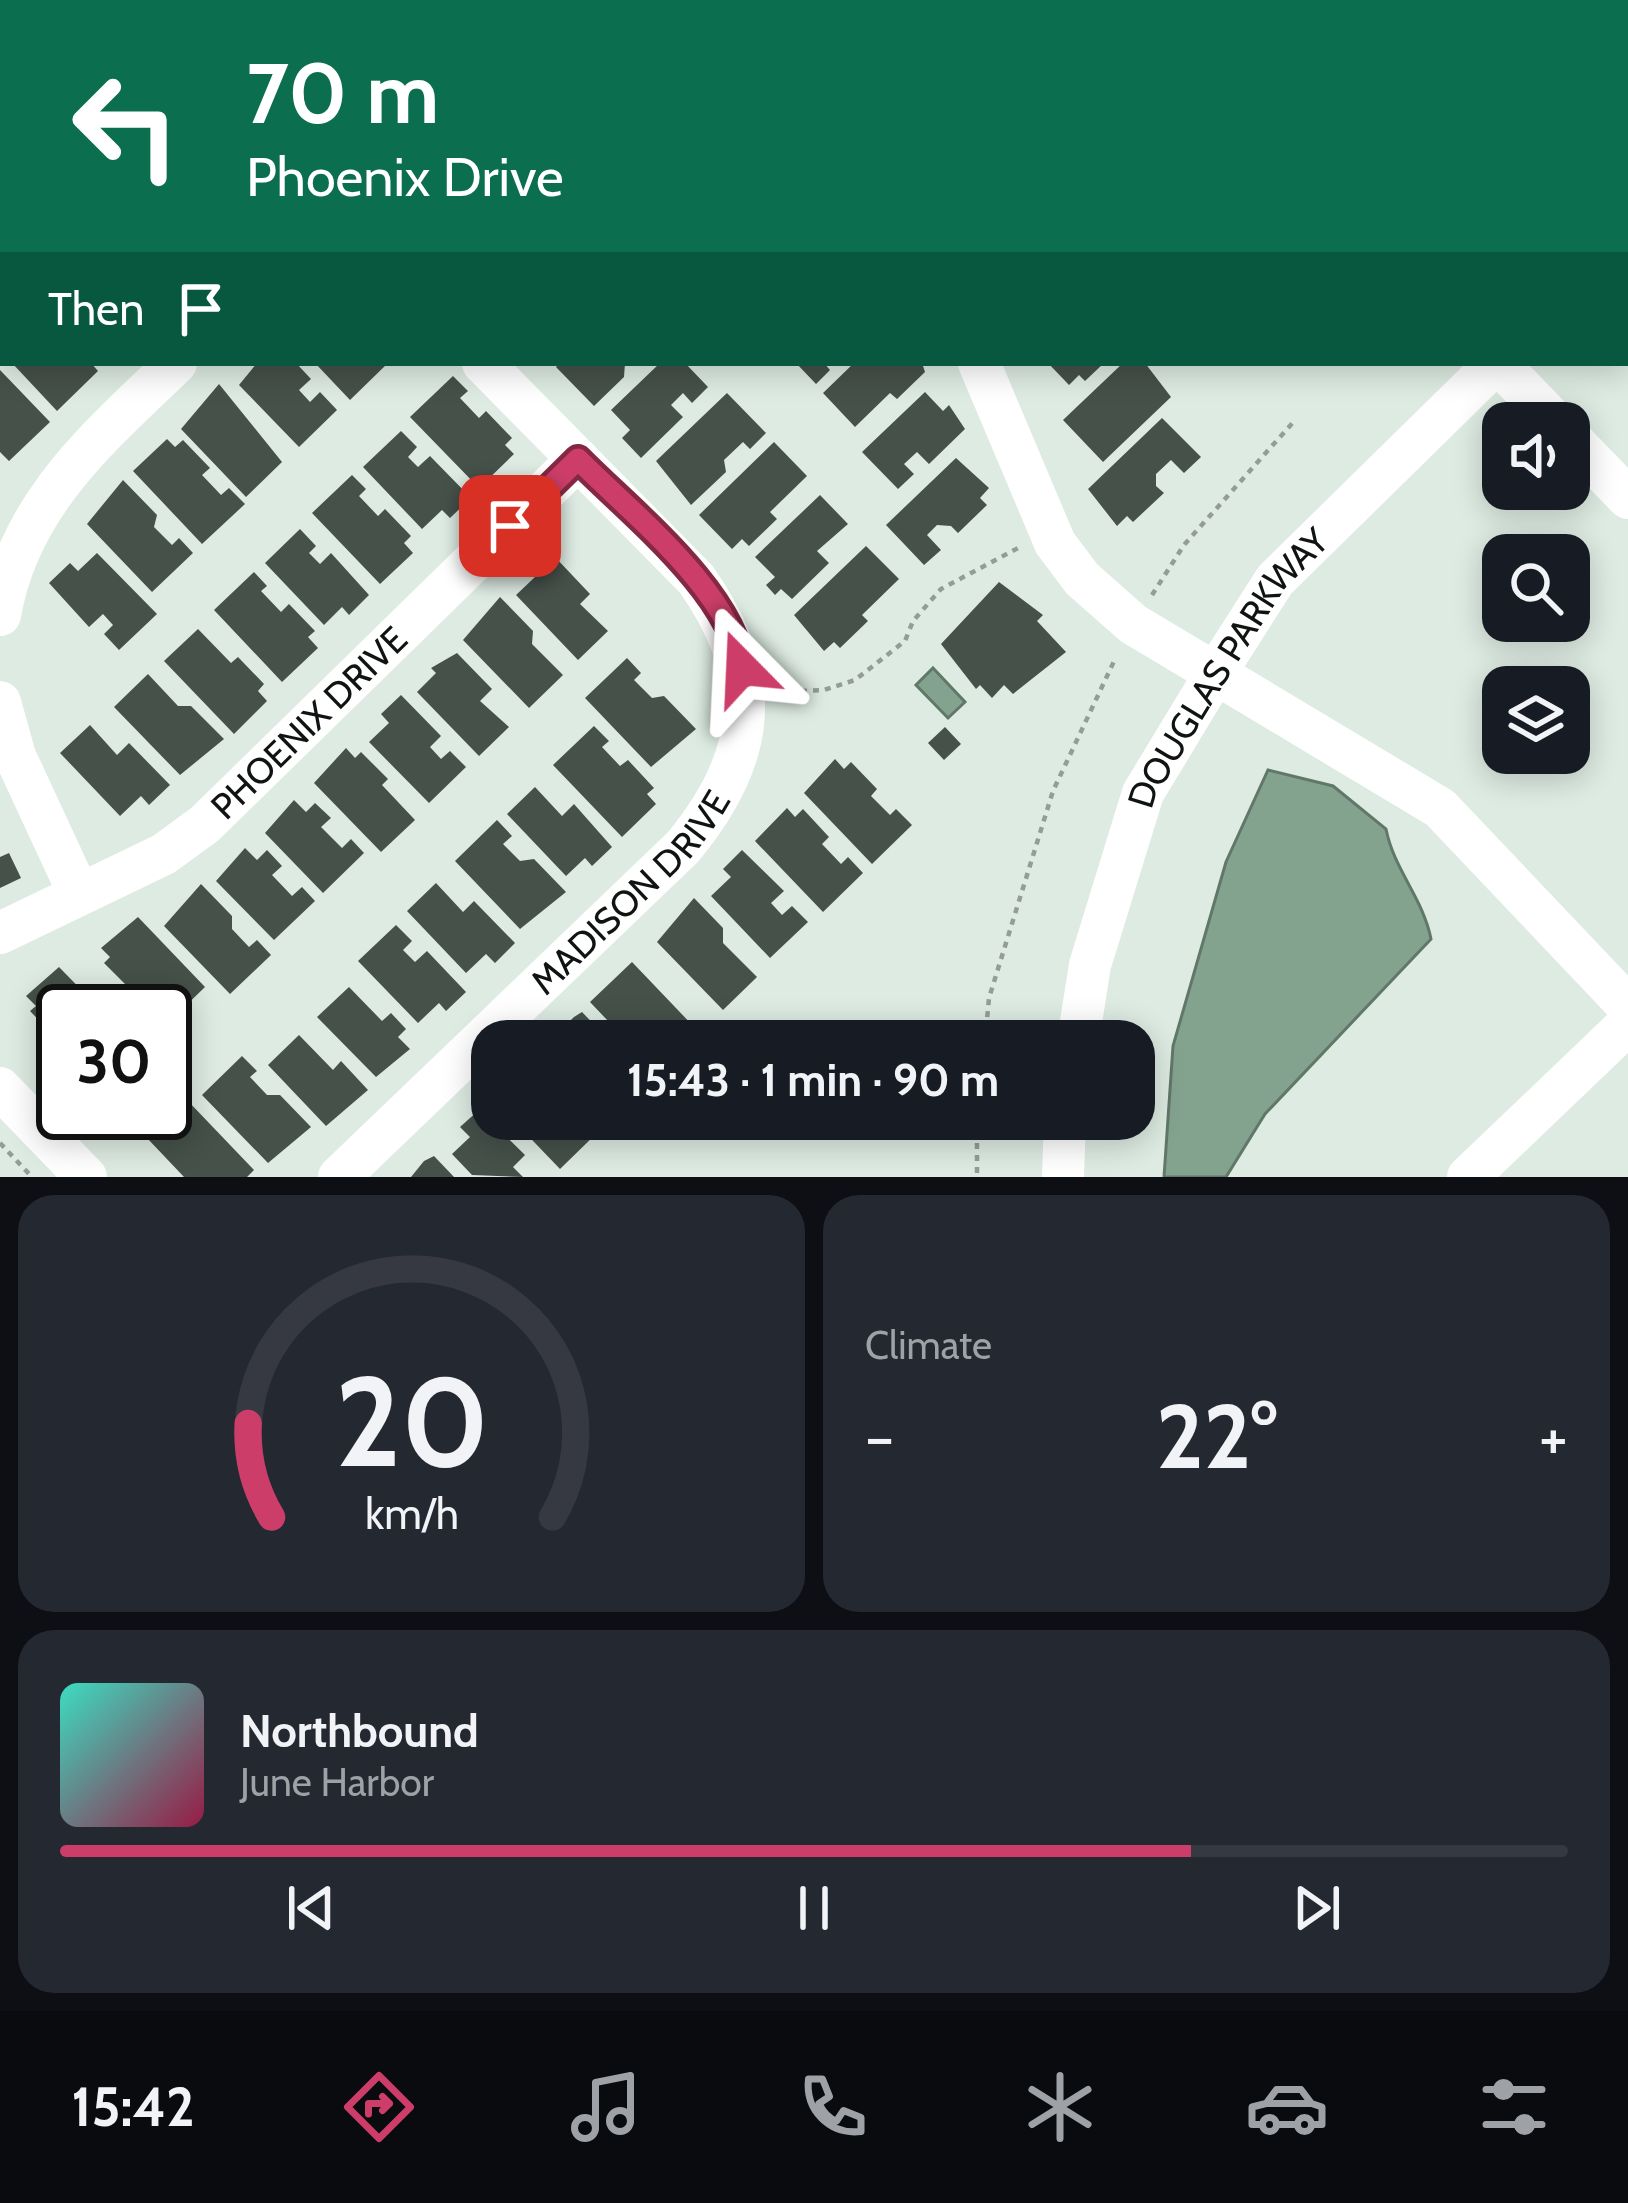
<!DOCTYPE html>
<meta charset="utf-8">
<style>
body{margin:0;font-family:Cabin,sans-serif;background:#242831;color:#f1f3f6;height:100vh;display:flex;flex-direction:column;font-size:45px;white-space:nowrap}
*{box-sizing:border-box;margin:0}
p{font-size:39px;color:#9ea1a6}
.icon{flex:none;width:66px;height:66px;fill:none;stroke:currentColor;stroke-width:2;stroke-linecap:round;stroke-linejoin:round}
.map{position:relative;height:1177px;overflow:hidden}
.panel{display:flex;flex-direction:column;gap:18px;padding:18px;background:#0d0f14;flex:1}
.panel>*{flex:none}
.guide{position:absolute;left:0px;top:0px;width:1629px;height:366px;box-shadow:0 6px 30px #0003;background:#0b6e4f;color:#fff;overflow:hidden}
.tools{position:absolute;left:1482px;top:402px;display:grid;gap:24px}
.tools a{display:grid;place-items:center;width:108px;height:108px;border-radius:24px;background:#171b24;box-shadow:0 6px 30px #0003;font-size:60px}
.speed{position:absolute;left:36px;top:984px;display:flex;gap:24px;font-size:60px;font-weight:700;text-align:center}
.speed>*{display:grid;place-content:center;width:156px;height:156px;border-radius:50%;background:#171b24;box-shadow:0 6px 30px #0003;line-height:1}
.speed .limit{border:6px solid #111;border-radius:18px;background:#fff;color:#111}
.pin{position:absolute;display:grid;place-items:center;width:102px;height:102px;color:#fff;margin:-51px;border-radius:24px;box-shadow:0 6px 18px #0006}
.me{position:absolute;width:132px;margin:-66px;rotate:339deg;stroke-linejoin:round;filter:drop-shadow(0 0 9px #0008)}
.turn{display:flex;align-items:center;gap:42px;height:252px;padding:0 48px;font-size:54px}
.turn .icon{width:156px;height:156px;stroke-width:2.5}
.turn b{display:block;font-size:84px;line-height:102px}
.then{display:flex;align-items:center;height:114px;padding:0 48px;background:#0003;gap:24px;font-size:45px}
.big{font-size:90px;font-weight:700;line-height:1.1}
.panel .card{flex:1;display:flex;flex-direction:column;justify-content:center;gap:18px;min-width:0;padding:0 42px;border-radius:36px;background:#242831}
.panel .dial{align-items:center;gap:0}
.dial svg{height:312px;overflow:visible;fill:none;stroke:#363941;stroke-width:7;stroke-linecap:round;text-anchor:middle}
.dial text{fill:#f1f3f6;stroke:none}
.song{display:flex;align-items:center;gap:36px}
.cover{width:144px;height:144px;border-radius:18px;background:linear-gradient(135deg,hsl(170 70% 55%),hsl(340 70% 35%))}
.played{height:12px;border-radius:6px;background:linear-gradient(90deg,#cc3e69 75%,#363941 75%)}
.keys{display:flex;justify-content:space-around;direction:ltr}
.heat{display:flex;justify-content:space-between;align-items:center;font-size:66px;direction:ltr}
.panel .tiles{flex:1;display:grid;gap:18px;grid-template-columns:1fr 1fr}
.card:last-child{grid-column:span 2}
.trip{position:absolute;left:471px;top:1020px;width:684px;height:120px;border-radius:36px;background:#171b24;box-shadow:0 6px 30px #0003;font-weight:700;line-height:120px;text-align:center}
.menu{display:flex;height:192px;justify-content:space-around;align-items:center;background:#090b0e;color:#9ea1a6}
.menu .icon{width:84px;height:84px}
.menu .current{color:#cc3e69}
.menu b{font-size:54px;color:#f1f3f6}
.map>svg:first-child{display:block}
</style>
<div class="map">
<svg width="1628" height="1177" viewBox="0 0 1628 1177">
<rect width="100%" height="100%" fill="#ddebe2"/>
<path fill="#a8c2b1" d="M0,0H264L3,3L0,257Z"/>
<path fill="#84a38f" stroke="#617869" stroke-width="3" d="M933,668L965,702L948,718L916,685Z
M1268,770L1333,786L1386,829C1394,870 1423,898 1431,939L1265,1114L1226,1177H1164L1173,1046L1226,862Z"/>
<path fill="#46514a" d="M12,363H91L98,371L57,411Z
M257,363H296L311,379L299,390L310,402L320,392L337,410L299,447L239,385Z
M315,363H388L350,400Z
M560,363H625L624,377L594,406L556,367Z
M660,363H685L708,387L692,403L683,393L671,405L683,417L641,458L622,438L630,430L611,410Z
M796,363H824L830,370L816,384Z
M854,363H922L925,372L897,399L890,393L855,427L823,393Z
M1048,363H1104L1085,381L1079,375L1069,385Z
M1123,363H1145L1171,397L1103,462L1063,420Z
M0,370L50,422L9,461L0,452Z
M453,376L468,391L460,398L479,418L486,411L512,438L505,445L514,454L479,488L410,417Z
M219,384L282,462L246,497L181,429Z
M925,392L943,411L949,405L965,429L929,464L917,452L904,464L914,474L898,489L862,452Z
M727,393L766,433L750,449L743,442L724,460L726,472L691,505L656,461Z
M1162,418L1201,457L1184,473L1171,460L1156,474V486L1164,493L1133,522L1127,516L1117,526L1088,489Z
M401,431L417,447L408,457L418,467L430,456L471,498L450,518L442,510L422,529L363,467Z
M167,439L175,447L183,440L210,468L202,475L221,495L229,488L245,504L202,544L133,471Z
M774,442L807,476L770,512L777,519L749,546L742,539L732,549L699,515Z
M956,458L989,488L980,498L987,505L958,533L951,526L937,525L927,535L941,550L924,565L886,525Z
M352,475L366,489L359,496L378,516L385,509L411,536L404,543L413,553L380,584L312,513Z
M123,480L157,515L154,527L172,545L179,538L193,553L152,592L87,524Z
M820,495L848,524L817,551L829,563L792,599L781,589L775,595L766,585L775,577L755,557Z
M300,529L316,546L309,553L320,564L331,553L369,595L349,615L342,607L324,625L265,563Z
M866,546L899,579L862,615L868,621L840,648L834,642L824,651L794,615Z
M97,553L157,614L119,650L104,634L113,625L103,614L89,627L49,583L70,563L78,571Z
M555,557L590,594L580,604L608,631L578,660L516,595L535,577L530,571L541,561L546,566Z
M254,572L267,586L261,591L281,612L289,604L315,631L308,637L318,648L282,682L214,610Z
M999,582L1043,615L1037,621L1066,652L1013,694L1004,685L992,698L980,685L976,689L941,644Z
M500,597L533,631L532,644L563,675L529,708L463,640Z
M198,629L231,663L238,657L264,684L258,691L267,701L234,734L164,661Z
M457,653L492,689L480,701L509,727L479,756L417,692L436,673L431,668Z
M627,658L641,673L634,680L652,698L664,696L696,729L651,767L585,698Z
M148,674L178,706H191L224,739L180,775L114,707Z
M401,695L441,736L430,747L441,759L450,751L466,767L429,803L369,742L389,723L381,714Z
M90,725L117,755L129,743L170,785L149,805L141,796L120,816L60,753Z
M594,726L609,741L602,747L620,766L628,760L654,788L647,794L656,804L622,837L553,765Z
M945,727L961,744L944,760L928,743Z
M346,748L355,758L361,752L388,779L382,785L415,820L381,852L314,783Z
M835,759L844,769L851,762L877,789L871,796L890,815L896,809L912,825L872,864L804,793Z
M535,787L562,816L574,804L612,847L592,866L585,858L566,876L507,814Z
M294,800L306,812L315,803L331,818L321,827L342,848L351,839L364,853L323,893L265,833Z
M787,808L795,817L803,809L829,837L822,844L841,864L848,857L863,873L823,912L755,841Z
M497,820L512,836L503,844L520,861L534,859L566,892L520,929L455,861Z
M245,848L257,860L267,850L282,866L272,875L292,896L302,887L315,901L274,940L216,881Z
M742,850L784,891L771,903L782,915L792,906L808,922L770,958L711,896L731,877L723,869Z
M9,853L21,878L0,888V857Z
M436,883L463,912L474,901L515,943L495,963L486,954L466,973L407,911Z
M201,884L232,916V929L249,947L257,940L271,955L230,994L164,926Z
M694,898L723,928V943L757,977L723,1010L657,942Z
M138,917L205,987L171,1020L137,985L132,991L104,963L110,957L101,948Z
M396,925L412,941L403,950L415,962L427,951L466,992L446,1011L439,1003L418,1023L358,961Z
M632,962L696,1029L683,1041H627L590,1002Z
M59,967L102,1011H63V1034L55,1037L30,1011L36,1006L26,996Z
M349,987L382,1021L391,1013L406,1029L398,1037L410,1049L376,1077L317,1017Z
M582,1012L610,1041H549L574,1017Z
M299,1035L333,1070L341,1061L368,1090L326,1126L268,1065Z
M242,1056L257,1071L250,1077L267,1095H280L311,1127L268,1163L202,1095Z
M187,1100L254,1170L247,1177H184L147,1138Z
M479,1110L525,1155L513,1167L523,1177L472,1175L452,1154L470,1137L460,1127Z
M512,1119H589L600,1130L560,1169Z
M434,1156L454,1177H411L424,1161Z"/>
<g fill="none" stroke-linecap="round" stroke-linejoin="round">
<path stroke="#939d96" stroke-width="4.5" stroke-dasharray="6 6" stroke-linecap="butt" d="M334,0L337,3
M180,3L181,0
M0,160L3,159
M0,168L3,166
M1152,595L1184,545L1296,419
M777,692L824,690L855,680L905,641L913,621L941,589L1018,548
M985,1041L989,998L1053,791L1116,657
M977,1119V1177
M0,1143L32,1177"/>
<g stroke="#fff" stroke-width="42">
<path d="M1626,238L1628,237"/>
<path d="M979,363L1055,543L1082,579L1133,624L1440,808L1628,1006"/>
<path d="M1498,363L1556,423"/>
<path d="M1569,437L1628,498"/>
<path d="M0,615C19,504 99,437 176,363"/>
<path d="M0,702L15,756L79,894"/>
<path id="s1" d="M0,933L164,854L205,824L578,459"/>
<path id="s2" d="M1078,1041L1090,965L1143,793L1215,674L1275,580L1496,363"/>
<path d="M0,1088L86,1177"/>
<path id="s3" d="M339,1177L683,847C759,755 765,677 696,579L483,363"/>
<path d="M1063,1177L1065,1119"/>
<path d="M1468,1177L1628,1024"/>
</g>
</g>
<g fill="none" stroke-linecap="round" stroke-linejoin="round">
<g stroke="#852844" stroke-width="30">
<path id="route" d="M510,526L578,459C630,512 733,592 742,668"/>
</g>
<use href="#route" stroke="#cc3e69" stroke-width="21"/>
</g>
<g text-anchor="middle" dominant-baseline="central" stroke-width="12" stroke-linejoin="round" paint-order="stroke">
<g font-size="36" fill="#101411" stroke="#fff">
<text stroke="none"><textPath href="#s2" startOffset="408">DOUGLAS PARKWAY</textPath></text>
<text stroke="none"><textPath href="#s1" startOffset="378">PHOENIX DRIVE</textPath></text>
<text stroke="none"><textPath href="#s3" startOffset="408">MADISON DRIVE</textPath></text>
</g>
</g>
</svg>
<div class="tools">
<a><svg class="icon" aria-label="sound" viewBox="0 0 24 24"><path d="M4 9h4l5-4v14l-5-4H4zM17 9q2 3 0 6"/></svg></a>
<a><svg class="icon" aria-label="search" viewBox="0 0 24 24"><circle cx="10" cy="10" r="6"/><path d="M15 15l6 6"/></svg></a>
<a><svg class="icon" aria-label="layers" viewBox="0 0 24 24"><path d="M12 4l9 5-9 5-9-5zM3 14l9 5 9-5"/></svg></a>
</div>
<div class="speed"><div class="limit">30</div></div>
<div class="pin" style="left:510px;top:526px;background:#d93025"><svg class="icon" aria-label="arrive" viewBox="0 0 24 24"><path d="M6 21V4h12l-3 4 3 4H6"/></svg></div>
<svg class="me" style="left:742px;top:668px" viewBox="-20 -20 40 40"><path d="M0-17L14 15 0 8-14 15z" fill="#cc3e69" stroke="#fff" stroke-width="4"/></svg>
<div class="trip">15:43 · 1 min · 90 m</div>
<div class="guide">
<div class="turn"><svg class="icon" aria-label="left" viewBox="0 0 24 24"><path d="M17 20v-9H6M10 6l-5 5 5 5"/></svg><div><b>70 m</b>Phoenix Drive</div></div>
<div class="then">Then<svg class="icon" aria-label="arrive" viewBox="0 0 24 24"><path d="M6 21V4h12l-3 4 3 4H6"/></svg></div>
</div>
</div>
<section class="panel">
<div class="tiles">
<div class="card dial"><svg viewBox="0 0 100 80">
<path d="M14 69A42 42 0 1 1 86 69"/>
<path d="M14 69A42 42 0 0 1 8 45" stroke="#cc3e69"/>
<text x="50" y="56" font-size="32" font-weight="700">20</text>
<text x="50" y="72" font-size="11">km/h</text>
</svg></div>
<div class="card"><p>Climate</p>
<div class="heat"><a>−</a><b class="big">22°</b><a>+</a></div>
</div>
<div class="card">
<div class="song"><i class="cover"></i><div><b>Northbound</b><p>June Harbor</p></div></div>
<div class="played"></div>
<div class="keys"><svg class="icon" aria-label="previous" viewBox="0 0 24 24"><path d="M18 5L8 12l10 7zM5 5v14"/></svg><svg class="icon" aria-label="pause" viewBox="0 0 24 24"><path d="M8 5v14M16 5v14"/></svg><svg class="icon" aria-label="next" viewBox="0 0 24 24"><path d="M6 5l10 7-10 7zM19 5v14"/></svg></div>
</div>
</div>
</section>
<nav class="menu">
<b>15:42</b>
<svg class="icon current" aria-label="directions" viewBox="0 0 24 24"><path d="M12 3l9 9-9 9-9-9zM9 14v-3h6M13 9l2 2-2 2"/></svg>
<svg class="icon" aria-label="music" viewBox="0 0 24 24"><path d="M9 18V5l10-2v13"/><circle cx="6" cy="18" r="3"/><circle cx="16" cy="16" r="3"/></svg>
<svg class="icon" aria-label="phone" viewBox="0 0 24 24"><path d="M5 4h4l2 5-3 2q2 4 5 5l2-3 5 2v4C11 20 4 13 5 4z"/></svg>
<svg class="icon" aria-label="climate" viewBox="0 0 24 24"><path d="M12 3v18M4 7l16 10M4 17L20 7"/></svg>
<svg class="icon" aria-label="car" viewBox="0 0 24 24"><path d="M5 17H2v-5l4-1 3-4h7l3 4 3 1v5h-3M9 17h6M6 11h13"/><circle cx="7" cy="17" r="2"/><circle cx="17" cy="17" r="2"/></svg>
<svg class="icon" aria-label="filters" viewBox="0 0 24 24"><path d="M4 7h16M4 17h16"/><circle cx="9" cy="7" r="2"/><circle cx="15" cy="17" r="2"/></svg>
</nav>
